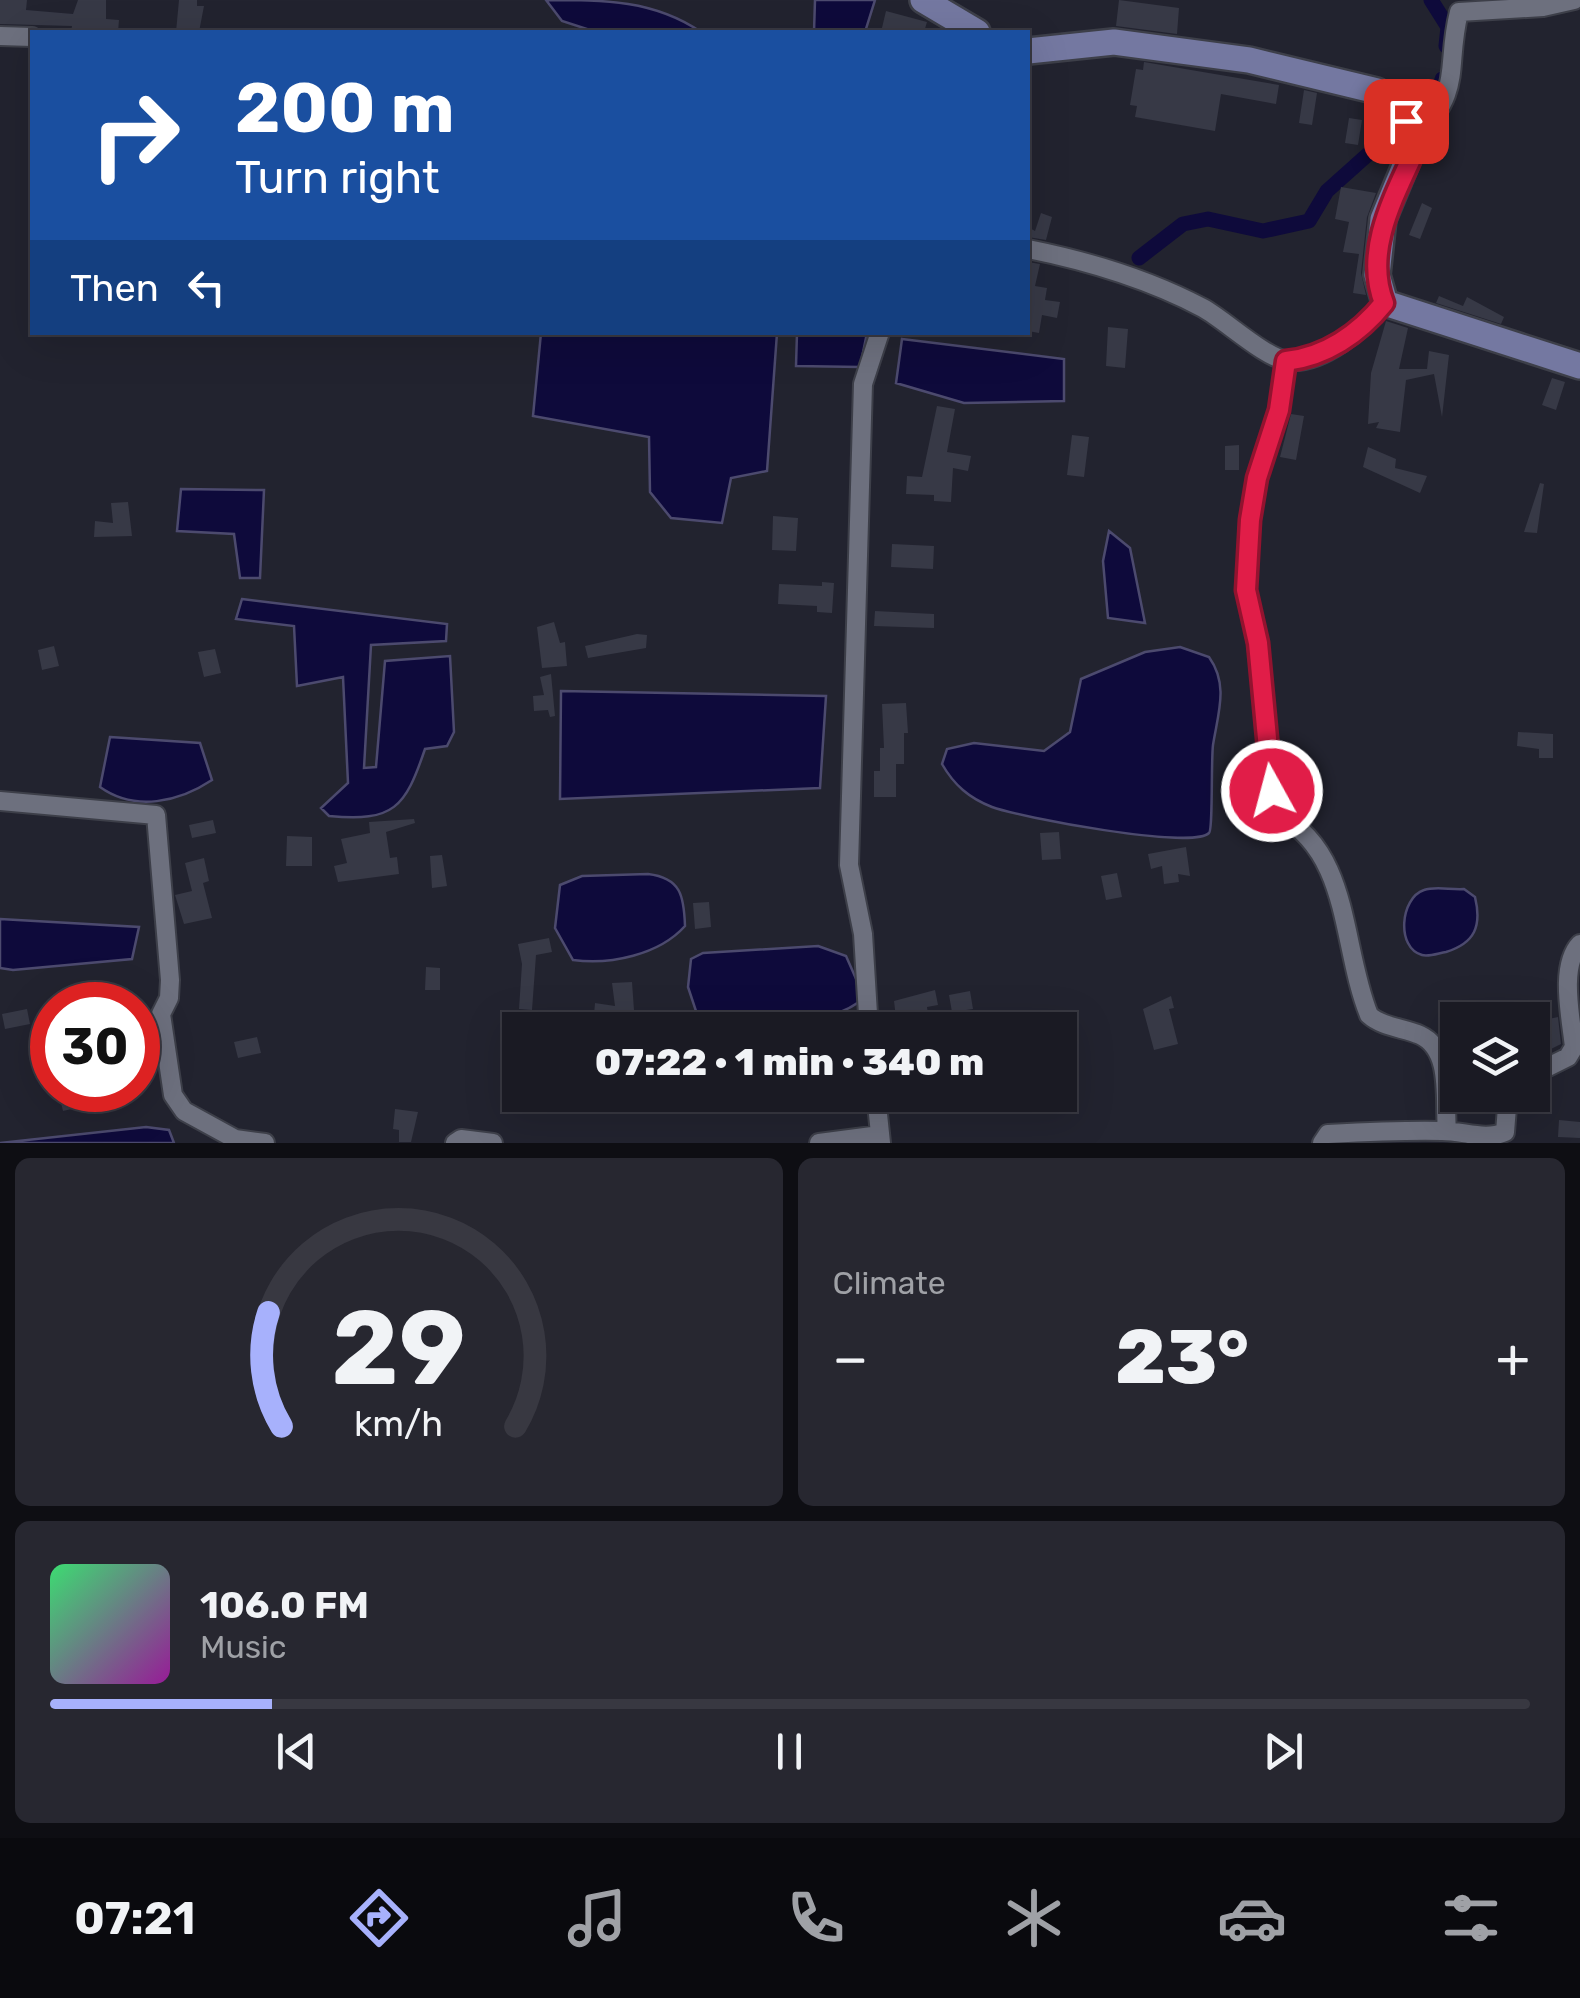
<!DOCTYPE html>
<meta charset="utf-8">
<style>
body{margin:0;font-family:Rubik,sans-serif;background:#272730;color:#f1f3f6;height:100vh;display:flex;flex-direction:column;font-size:38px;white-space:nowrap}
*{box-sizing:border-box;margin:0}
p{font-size:32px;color:#9fa1a6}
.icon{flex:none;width:55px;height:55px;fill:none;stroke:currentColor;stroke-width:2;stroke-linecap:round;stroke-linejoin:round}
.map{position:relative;height:1143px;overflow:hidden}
.details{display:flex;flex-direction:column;gap:15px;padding:15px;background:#0e0e13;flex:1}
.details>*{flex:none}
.guide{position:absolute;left:30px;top:30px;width:1000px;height:305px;border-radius:0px;box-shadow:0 10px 40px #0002,0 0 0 2px #383841;background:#1a4fa0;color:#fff;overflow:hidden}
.fabs{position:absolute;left:1440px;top:1002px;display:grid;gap:20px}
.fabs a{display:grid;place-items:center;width:110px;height:110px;border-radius:0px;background:#1a1a23;box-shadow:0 10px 40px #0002,0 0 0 2px #383841;font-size:50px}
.speed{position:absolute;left:30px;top:982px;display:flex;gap:20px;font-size:50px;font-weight:700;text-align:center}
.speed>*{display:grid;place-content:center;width:130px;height:130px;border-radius:50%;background:#1a1a23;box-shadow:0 10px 40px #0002,0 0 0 2px #383841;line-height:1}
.speed .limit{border:15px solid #d22;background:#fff;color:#111}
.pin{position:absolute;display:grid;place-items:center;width:85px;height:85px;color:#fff;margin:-42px;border-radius:20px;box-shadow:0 5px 15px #0006}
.me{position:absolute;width:110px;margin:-55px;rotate:353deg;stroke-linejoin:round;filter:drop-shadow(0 0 8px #0008)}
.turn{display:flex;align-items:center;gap:35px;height:210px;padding:0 40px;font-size:45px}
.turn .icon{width:130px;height:130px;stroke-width:2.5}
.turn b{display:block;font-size:70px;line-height:85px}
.then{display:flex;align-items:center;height:95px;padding:0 40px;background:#0003;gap:20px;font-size:38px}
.big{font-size:75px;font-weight:800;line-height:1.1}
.details .widget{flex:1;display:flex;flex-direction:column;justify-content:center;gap:15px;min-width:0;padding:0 35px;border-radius:15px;background:#272730}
.details .dial{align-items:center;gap:0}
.dial svg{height:260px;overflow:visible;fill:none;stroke:#383841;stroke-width:7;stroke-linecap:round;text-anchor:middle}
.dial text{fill:#f1f3f6;stroke:none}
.song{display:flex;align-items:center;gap:30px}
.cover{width:120px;height:120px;border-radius:15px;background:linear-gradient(135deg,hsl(140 70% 55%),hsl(300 70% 35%))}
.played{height:10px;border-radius:5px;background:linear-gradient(90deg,#a7b1fc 15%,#383841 15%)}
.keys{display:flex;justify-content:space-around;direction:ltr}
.heat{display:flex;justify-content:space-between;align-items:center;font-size:55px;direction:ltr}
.details .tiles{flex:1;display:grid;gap:15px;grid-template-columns:1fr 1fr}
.widget:last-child{grid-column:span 2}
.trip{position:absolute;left:502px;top:1012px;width:575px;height:100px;border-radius:0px;background:#1a1a23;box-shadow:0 10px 40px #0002,0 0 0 2px #383841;font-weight:800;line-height:100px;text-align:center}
.menu{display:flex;height:160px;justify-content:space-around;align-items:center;background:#0a0a0e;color:#9fa1a6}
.menu .icon{width:70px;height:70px}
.menu .active{color:#a7b1fc}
.menu b{font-size:45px;color:#f1f3f6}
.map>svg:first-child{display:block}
</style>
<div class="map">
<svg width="1580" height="1143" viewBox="0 0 1580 1143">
<rect width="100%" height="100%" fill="#22232f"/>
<path fill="#0e0a3b" stroke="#4c4a6e" stroke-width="2.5" d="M546,0C605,0 654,0 701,32H596L562,21Z
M815,0H875L865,32H814Z
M541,333H777L767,471L731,478L722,523L671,518L650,492L649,437L533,416Z
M797,333H867L860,367L796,366Z
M902,339L1064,359V401L964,403L896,383Z
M181,489L264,490L260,578H240L234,534L177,531Z
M1109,531L1130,548L1145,623L1108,618L1103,561Z
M242,599L447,624L446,641L371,645L364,768L376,767L385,661L450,656L454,732L447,746L425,749C405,808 394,822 329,816L321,808L348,783L343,677L297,686L294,626L236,619Z
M1180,647L1209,657C1229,685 1218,713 1213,745C1211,760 1213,830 1209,833C1192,850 1019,817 992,807C969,798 954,785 942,764L947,749L974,743L1044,751L1070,732L1081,679L1145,652Z
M561,691L826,696L820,788L560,799Z
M110,737L200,743L212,780C179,802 135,812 100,787Z
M648,874C681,878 684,896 685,926C659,955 610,965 573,960L555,928L560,885L582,876Z
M1464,889L1475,897C1482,926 1475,943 1446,952C1439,953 1429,957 1422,955C1396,948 1400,898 1424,890C1435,886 1451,890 1464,889Z
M0,919L139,927L132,959L13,970L0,968Z
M818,946L846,956L857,981L859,1002C816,1032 748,1021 699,1020L688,987L691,959L703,953Z
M146,1127L169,1130L174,1143H0Z"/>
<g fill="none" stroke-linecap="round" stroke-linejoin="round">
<path stroke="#0e0a3b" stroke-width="15" d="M1431,0L1448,27L1446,46
M1139,258L1183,224L1208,219L1263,231L1309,221L1327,191L1441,89L1442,79"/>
</g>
<path fill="#373946" d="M0,0H27L26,10L73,14L78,0H106V19L119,20L118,32H71L72,26L0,24Z
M179,0H197V6H204L199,32H176Z
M1119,0L1179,8L1177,34L1116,26Z
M886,11L927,22L924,32H881Z
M1144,62L1279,85L1276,104L1221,94L1215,131L1135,117L1137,106L1130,105L1136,69L1143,70Z
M1304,90L1317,93L1312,125L1299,123Z
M1349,118L1362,120L1358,145L1345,143Z
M1341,187L1376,193L1367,217L1361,273L1366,295L1353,293L1359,254L1343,252L1349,222L1335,219Z
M1422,203L1432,208L1420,239L1409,235Z
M1041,213L1052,217L1046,240L1028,237V227L1035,231Z
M1028,262L1040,264L1035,286L1047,288L1045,300L1060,302L1057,318L1042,315L1039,333L1028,331Z
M1439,296L1463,306L1467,297L1504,317L1501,324L1436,303Z
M1386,321L1408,328L1399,369H1427L1429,351L1449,355L1442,417L1434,374L1406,380L1400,432L1376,428L1379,422L1368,424L1371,373Z
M1108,327L1128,329L1125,368L1106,366Z
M1552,378L1565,382L1556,410L1542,405Z
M937,406L955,409L947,452L971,456L968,471L953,468L951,502L934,501V495L906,494L907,476L922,477Z
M1291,414L1304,416L1296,460L1280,457Z
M1072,435L1089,437L1084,477L1067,475Z
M1239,445V470H1225V446Z
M1368,447L1396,459L1395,468L1427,476L1420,493L1363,467Z
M1540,483L1544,484L1537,533L1524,532Z
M128,502L132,536L94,537L95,521L113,523L111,503Z
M773,516L798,518L796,551L772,550Z
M892,544L934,546L933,569L891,567Z
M822,582L834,583L832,613L817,612V606L778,604L779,584L822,586Z
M875,611L934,614V628L874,626Z
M554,622L560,643L565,642L567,666L542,668L537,627Z
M637,634L647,635L646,648L588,658L585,646Z
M54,646L59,666L42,670L38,650Z
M215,649L221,673L204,677L198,652Z
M551,674L555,716L550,717L548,710L534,711L533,696L544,695L540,677Z
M906,703L908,733H904V764H896V797H874V771H880V748H884L882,704Z
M1518,732L1553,734V758H1539V749L1517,746Z
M414,819L415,823L386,832L390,858L397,857L399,874L338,882L334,866L347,863L341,839L370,833L369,822Z
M213,820L216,833L192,838L189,825Z
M1059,832L1061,859L1042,860L1040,833Z
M287,836L312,837V866H286Z
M1186,847L1190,876L1178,874L1179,882L1164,884L1162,866L1151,869L1148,854Z
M442,855L447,886L432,888L430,856Z
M204,858L209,881L203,883L212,918L184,924L175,895L192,891L185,863Z
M1117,873L1122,897L1106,900L1101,876Z
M709,902L711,927L695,929L693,903Z
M549,938L552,952L536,955L532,1010L519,1009L522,964L518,944Z
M426,967L440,968V990H425Z
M632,982L634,1010H644L642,1030L593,1026L595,1003L615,1006L612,983Z
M935,990L938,1005L927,1007L928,1015L896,1018L894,1001Z
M970,991L973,1009L952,1012L949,995Z
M1171,996L1174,1008L1169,1009L1178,1044L1154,1050L1143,1009Z
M27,1009L30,1024L5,1029L2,1014Z
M1558,1017L1561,1044L1551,1049L1544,1020Z
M257,1037L261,1053L238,1058L234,1042Z
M58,1090H76L80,1107L63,1111Z
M395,1109L418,1112L411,1142H399V1130L393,1129Z
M1559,1120L1580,1122V1138L1558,1137Z"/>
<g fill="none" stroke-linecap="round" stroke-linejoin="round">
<g stroke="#3d3f49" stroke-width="22">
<path id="minor" d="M0,36L32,37
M1417,137C1464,88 1445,69 1459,12L1543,7L1574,0
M1028,249C1088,261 1148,279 1203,308C1225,320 1265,358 1288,361C1322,365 1365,328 1385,303
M1286,361L1279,410L1257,478L1249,520L1246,589L1257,643L1272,791L1279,815C1351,853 1341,946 1369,1015C1382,1027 1404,1028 1420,1035C1453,1050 1444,1101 1447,1130
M0,801L156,815L170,980L169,998L161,1014L173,1095L184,1111L235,1139L265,1143
M869,1030L863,934L849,865L863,384L880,332
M1532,1075L1568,1057L1574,1047C1571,1018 1559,966 1580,944
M876,1095L881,1143
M455,1143L461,1139L493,1143
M819,1143L880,1135
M1322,1143L1328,1134C1366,1132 1404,1130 1442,1131C1464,1131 1485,1141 1505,1132L1508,1095"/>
</g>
<g stroke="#3d3f49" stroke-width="30">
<path id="secondary" d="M923,0L977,32
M1028,51L1114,42L1249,60L1377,91L1417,137L1383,219L1377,275L1385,303L1580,366"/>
</g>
<use href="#minor" stroke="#6d707e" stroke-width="18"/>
<use href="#secondary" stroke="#7478a1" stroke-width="25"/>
</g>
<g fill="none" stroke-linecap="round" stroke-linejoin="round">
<g stroke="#92132f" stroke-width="25">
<path id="route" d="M1272,791L1258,643L1246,590L1250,520L1257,478L1279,410L1286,361C1325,357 1359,334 1384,303C1363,250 1395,195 1417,146L1406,121"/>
</g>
<use href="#route" stroke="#e11d48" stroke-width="18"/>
</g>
</svg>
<div class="fabs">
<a><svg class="icon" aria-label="layers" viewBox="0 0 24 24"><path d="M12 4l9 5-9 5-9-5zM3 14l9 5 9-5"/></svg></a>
</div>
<div class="speed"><div class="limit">30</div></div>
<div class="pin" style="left:1406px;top:121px;background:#d93025"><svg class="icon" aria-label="arrive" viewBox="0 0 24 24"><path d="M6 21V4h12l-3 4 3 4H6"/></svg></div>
<svg class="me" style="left:1272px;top:791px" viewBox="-20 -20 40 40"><circle r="17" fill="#e11d48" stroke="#fff" stroke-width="3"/><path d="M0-11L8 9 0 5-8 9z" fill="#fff"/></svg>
<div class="trip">07:22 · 1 min · 340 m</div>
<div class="guide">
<div class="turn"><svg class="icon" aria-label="right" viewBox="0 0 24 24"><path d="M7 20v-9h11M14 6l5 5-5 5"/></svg><div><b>200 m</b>Turn right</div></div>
<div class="then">Then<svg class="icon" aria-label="left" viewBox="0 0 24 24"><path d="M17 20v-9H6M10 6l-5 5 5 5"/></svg></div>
</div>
</div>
<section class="details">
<div class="tiles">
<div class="widget dial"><svg viewBox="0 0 100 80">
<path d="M14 69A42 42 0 1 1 86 69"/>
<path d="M14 69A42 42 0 0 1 10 34" stroke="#a7b1fc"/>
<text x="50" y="56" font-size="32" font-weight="700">29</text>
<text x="50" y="72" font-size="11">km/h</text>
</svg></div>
<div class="widget"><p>Climate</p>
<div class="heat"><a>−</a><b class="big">23°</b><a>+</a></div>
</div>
<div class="widget">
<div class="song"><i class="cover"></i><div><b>106.0 FM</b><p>Music</p></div></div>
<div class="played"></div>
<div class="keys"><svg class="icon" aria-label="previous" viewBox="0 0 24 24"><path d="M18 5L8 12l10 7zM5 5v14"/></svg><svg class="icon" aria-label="pause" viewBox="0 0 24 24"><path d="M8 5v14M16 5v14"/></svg><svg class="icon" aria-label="next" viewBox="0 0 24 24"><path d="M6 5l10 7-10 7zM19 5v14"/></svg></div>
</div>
</div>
</section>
<nav class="menu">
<b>07:21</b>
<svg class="icon active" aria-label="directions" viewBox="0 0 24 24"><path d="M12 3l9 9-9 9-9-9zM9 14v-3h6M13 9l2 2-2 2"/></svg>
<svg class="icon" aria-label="music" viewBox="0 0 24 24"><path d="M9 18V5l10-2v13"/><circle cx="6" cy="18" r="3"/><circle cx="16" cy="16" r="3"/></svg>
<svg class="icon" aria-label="phone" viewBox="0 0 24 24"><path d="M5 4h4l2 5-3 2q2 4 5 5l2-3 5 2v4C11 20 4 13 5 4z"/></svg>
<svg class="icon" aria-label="climate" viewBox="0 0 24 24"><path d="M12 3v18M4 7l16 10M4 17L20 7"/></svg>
<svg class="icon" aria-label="car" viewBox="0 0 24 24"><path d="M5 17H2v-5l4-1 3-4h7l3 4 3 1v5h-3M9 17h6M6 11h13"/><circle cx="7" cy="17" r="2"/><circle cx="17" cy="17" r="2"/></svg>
<svg class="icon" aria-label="filters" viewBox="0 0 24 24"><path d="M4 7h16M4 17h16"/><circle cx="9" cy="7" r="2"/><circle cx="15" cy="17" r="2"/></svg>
</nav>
